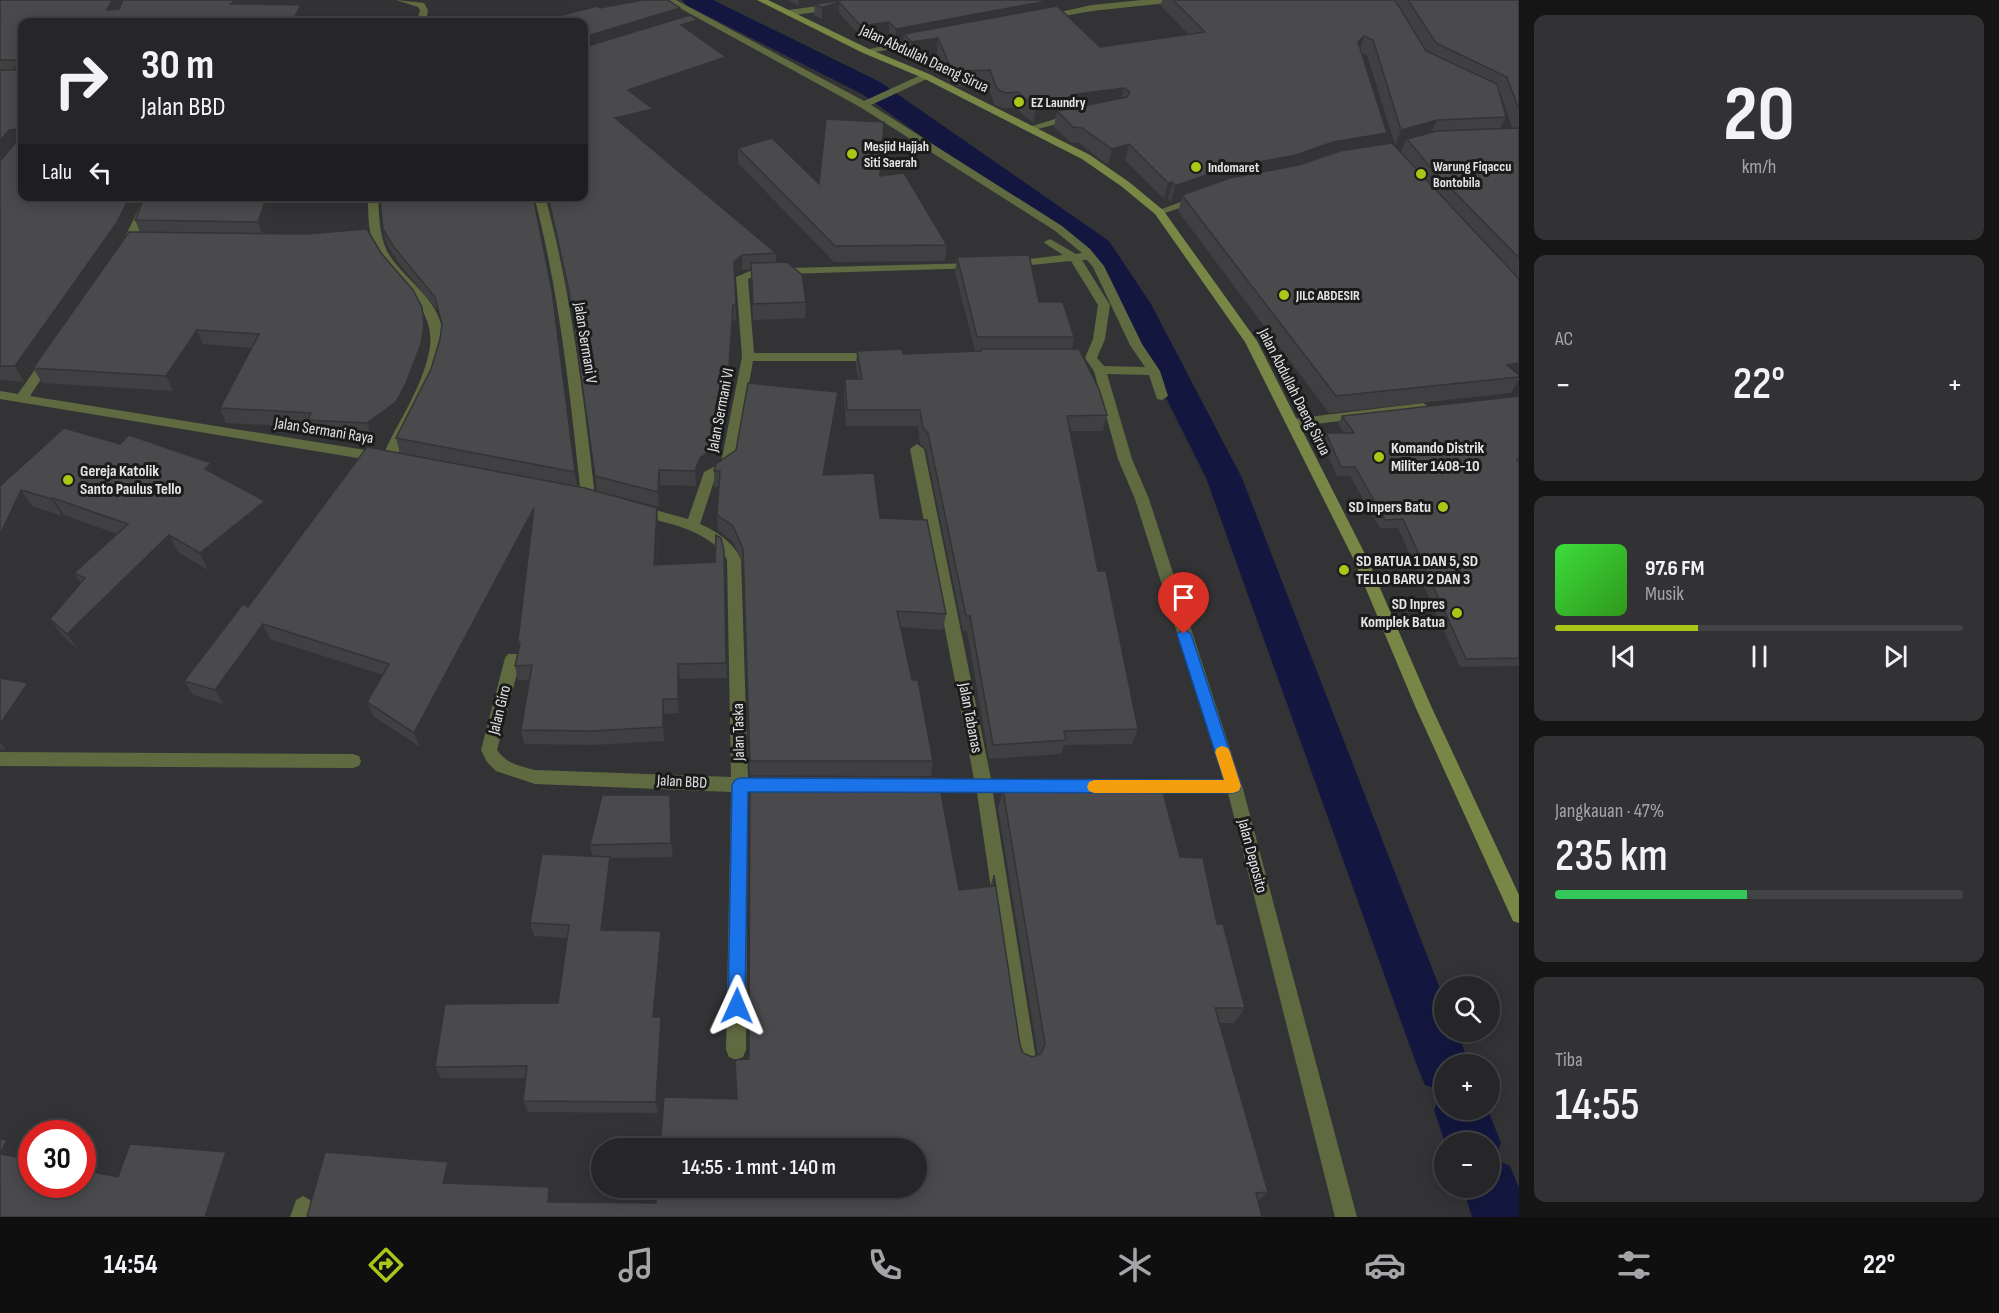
<!DOCTYPE html>
<html lang="id">
<meta charset="utf-8">
<style>
body{margin:0;font-family:"Sofia Sans Condensed",sans-serif;background:#323234;color:#f1f3f6;height:100vh;display:flex;flex-direction:column;font-size:22px;white-space:nowrap}
*{box-sizing:border-box;margin:0}
p{font-size:20px;color:#a4a5a8}
.icon{flex:none;width:33px;height:33px;fill:none;stroke:currentColor;stroke-width:2;stroke-linecap:round;stroke-linejoin:round}
.map{position:relative;flex:1;overflow:hidden}
.sheet{display:flex;flex-direction:column;gap:15px;padding:15px;background:#151516;width:480px}
.sheet>*{flex:none}
.guide{position:absolute;left:18px;top:18px;width:570px;height:183px;border-radius:12px;box-shadow:0 3px 15px #0003,0 0 0 2px #424345;background:#262628;color:#f1f3f6;overflow:hidden}
.controls{position:absolute;left:1434px;top:976px;display:grid;gap:12px}
.controls a{display:grid;place-items:center;width:66px;height:66px;border-radius:50%;background:#262628;box-shadow:0 3px 15px #0003,0 0 0 2px #424345;font-size:30px}
.speed{position:absolute;left:18px;top:1120px;display:flex;gap:12px;font-size:30px;font-weight:700;text-align:center}
.speed>*{display:grid;place-content:center;width:78px;height:78px;border-radius:50%;background:#262628;box-shadow:0 3px 15px #0003,0 0 0 2px #424345;line-height:1}
.speed .limit{border:9px solid #d22;background:#fff;color:#111}
.pin{position:absolute;display:grid;place-items:center;width:51px;height:51px;color:#fff;margin:-62px -26px;border-radius:50% 50% 50% 0;rotate:-45deg;box-shadow:0 0 6px #0007}
.pin .icon{rotate:45deg}
.me{position:absolute;width:66px;margin:-33px;rotate:1deg;stroke-linejoin:round;filter:drop-shadow(0 0 4px #0008)}
.turn{display:flex;align-items:center;gap:21px;height:126px;padding:0 24px;font-size:27px}
.turn .icon{width:78px;height:78px;stroke-width:2.5}
.turn b{display:block;font-size:42px;line-height:51px}
.then{display:flex;align-items:center;height:57px;padding:0 24px;background:#0003;gap:12px;font-size:22px}
.big{font-size:45px;font-weight:600;line-height:1.1}
.sheet .widget{flex:1;display:flex;flex-direction:column;justify-content:center;gap:9px;min-width:0;padding:0 21px;border-radius:12px;background:#323234}
.sheet .dial{align-items:center;gap:0}
.dial b{font-size:78px;line-height:1}
.song{display:flex;align-items:center;gap:18px}
.cover{width:72px;height:72px;border-radius:9px;background:linear-gradient(135deg,hsl(120 70% 55%),hsl(110 70% 35%))}
.played{height:6px;border-radius:3px;background:linear-gradient(90deg,#aac717 35%,#424345 35%)}
.keys{display:flex;justify-content:space-around;direction:ltr}
.heat{display:flex;justify-content:space-between;align-items:center;font-size:33px;direction:ltr}
.charge{height:9px;border-radius:4px;background:linear-gradient(90deg,#34c759 47%,#424345 0)}
.trip{position:absolute;left:591px;top:1138px;width:336px;height:60px;border-radius:30px;background:#262628;box-shadow:0 3px 15px #0003,0 0 0 2px #424345;font-weight:600;line-height:60px;text-align:center}
.tab-bar{display:flex;height:96px;justify-content:space-around;align-items:center;background:#0f0f10;color:#a4a5a8}
.tab-bar .icon{width:42px;height:42px}
.tab-bar .selected{color:#aac717}
.tab-bar b{font-size:27px;color:#f1f3f6}
main{display:flex;flex:1;min-height:0}
.map>svg:first-child{display:block}
</style>
<main>
<div class="map">
<svg width="1519" height="1217" viewBox="0 0 1519 1217">
<rect width="100%" height="100%" fill="#333336"/>
<g fill="none" stroke-linecap="round" stroke-linejoin="round">
<path fill="#13173f" fill-rule="evenodd" d="M682,0H713L880,82L1109,241L1151,304L1242,478L1444,999V1032H1457L1470,1065H1444V1110H1488L1501,1143L1494,1159L1510,1166L1519,1188V1217H1472L1463,1188H1490V1143H1445L1434,1110L1442,1091L1425,1085L1417,1066L1206,478L1119,304L1087,253L862,94L686,5Z"/>
<path fill="#606a41" fill-rule="evenodd" d="M834,4L837,5V9L788,16L784,13L788,10Z"/>
<path fill="#606a41" fill-rule="evenodd" d="M396,0L424,3L428,10L426,22H417L420,10L418,7Z
M665,0H676L864,101L923,74H929V78L871,105L1062,226L1090,249L1104,266L1142,344L1160,371L1168,396L1162,400L1157,399L1149,375L1107,374L1132,459L1149,499L1243,789L1357,1217H1335L1228,793H993L1036,1059L1033,1066L1026,1069L1019,1066L1016,1059L977,793H921L915,791L913,786L915,781L921,779H974L910,449L917,444L924,449L991,779H1223L1135,499L1118,459L1094,371L1085,358L1093,339L1098,305L1071,261L1011,267L1005,264L1011,261L1063,255L1046,244L1044,242L1050,239L1076,254L1082,253L1054,230L860,107ZM1082,260H1087L1093,267L1130,345L1145,367L1104,366L1097,358L1105,339L1110,305Z
M1142,0H1171L1167,3L1092,11L1046,19L1042,16L1092,5Z
M922,37L925,38V42L866,54L861,51Z
M1074,113L1078,114V118L1031,131L1026,128Z
M1199,195L1203,196V200L1159,215L1154,212Z
M145,196H156L132,247L126,250L122,249L120,247Z
M368,196H378C379,214 379,234 387,251C402,278 433,294 441,324C450,356 410,432 394,461L382,462L0,399V391L18,394L45,355L49,354L55,358L30,396L384,453C399,420 422,388 429,352C439,306 394,286 376,251C368,234 368,214 368,196Z
M534,196H545C572,295 583,395 595,496L588,501L581,496C570,395 560,295 534,196Z
M975,263L979,264V268L757,275L748,279L754,353H877L883,357L877,361H753L734,466L715,478L700,524C718,532 731,541 741,558L748,778L753,780L755,785L753,790L748,792L746,1050L743,1057L736,1060L729,1057L726,1050L731,792L535,784L496,771L487,762L481,750L505,658L508,654H518L521,658L497,750C507,764 519,766 535,770L731,777L727,559C707,528 665,523 632,514L630,510L637,505L688,519L704,472L721,463L742,357L736,277L755,269Z
M1423,403L1429,407L1428,410L1292,427L1285,423L1292,419Z
M0,752L353,754L359,756L361,761L359,766L353,768L0,766Z
M303,1196L310,1200L314,1207L312,1217H290L296,1200Z"/>
<path fill="#788745" fill-rule="evenodd" d="M757,0H768L869,49L929,74L1090,155L1129,182L1163,210L1257,341L1367,558L1431,706L1519,895V923L1513,921L1415,706L1353,558L1245,342L1155,214L1121,186L1082,159L923,78L863,53Z"/>
</g>
<path fill="#404042" fill-rule="evenodd" d="M0,0H250L247,5L305,19L22,196H144L123,239L24,382L0,380Z
M788,0H1046V8L1100,47L1189,35L1161,6L1162,0H1519V379L1511,393L1329,413L1178,211L1182,198L1171,202L1168,198L1164,199L1125,160L1108,165L1079,143L1070,142L1054,127L1056,116L1033,123L1016,108H1002L995,105L987,85L959,87L948,81L937,53L910,58L902,49L903,39L895,40L889,33L861,37L839,13L822,19L814,15L815,4L799,6ZM1362,53L1367,55L1395,145L1405,142L1401,152L1382,144ZM1499,92H1500L1512,128L1500,129L1506,117Z
M600,8H680V18L698,34L694,35L726,72L641,100L654,123L628,129L776,253V262L806,302L805,318L753,320L751,269L742,270L734,276L736,320L733,321L729,382H731L732,397L696,486L660,485L659,507L597,491L571,306L547,196H584Z
M738,148L819,184L880,176L947,245L945,261L834,262L738,163Z
M145,196H278L264,233L381,253L425,321L427,339L425,358L410,398L400,417L372,438L313,435L311,427L226,423L220,408L252,348L203,344L173,391L42,383L33,368L140,232L135,220Z
M533,196L577,487L658,523L657,565L715,562L724,550L727,678L680,679L679,713L664,714V741L594,745L524,744L521,730L529,680H518L515,666L519,646L518,640L530,535L420,747L373,716L367,702L383,675L270,639L223,704L193,695L184,681L248,607L400,453L396,438L431,369L440,339L442,324L439,312L397,261L387,244L383,229Z
M957,257L1039,302L1074,337L1072,349L1107,415L1103,431H1070L1098,571L1138,729L1132,744L1064,745L1061,754L989,759L967,631H963L926,449L920,444L918,426H846L844,395L845,379H858L856,366L857,351L903,354L975,351L955,272Z
M838,392L837,408L825,475L880,518L946,614L943,630L900,627L912,680L933,761L931,776H750L743,565L733,542L718,530L717,515L719,487H714V471Z
M1519,396V666L1460,667L1398,528H1380L1350,476H1337L1322,442L1326,433H1344L1338,424L1342,416Z
M218,476L265,501L272,518L208,570L178,552L78,650L62,635L50,619L81,583L74,573L117,534L64,515L62,516L32,506L0,486Z
M0,678L28,683L41,699L6,750L0,749Z
M1003,790L1180,857L1217,924L1245,1008L1234,1023H1219L1268,1192L1258,1201L307,1217L456,1174L454,1184L549,1187L555,1199L554,1202L656,1203L737,1099L749,1059L959,890L990,886L994,875L1020,1045L1023,1053L1032,1057L1038,1055L998,808Z
M672,809L673,857L611,858L613,871L605,930L662,944L656,1017L663,1029L658,1113L528,1112L523,1101L526,1078H441L435,1067L558,1003L567,938L534,936L530,923L592,856L590,845Z"/>
<path fill="#343436" d="M112,0H123L113,22L107,10Z
M235,0H250L236,18L231,4Z
M799,0H846L799,6Z
M1047,1L1045,12L904,34L903,39L895,40L896,29Z
M839,2V13L822,19V8Z
M301,5L305,19L303,22H292Z
M680,8V22L584,52V37Z
M697,20L698,34L682,39L681,25Z
M889,22V33L861,37V26Z
M1364,36L1359,51L1358,42Z
M938,38L937,53L910,58L911,42Z
M726,57V72L629,104L628,90Z
M1124,88L1120,103L1057,111L1056,116L1033,123L1036,108L1077,94Z
M653,109L654,123L616,132L615,118Z
M1437,120L1430,136L1407,139L1405,142L1395,145L1401,130Z
M16,129L22,141L0,164V141L9,130Z
M1387,133L1380,148L1290,171L1182,195V198L1171,202L1175,186L1223,169L1333,142Z
M1129,144L1125,160L1108,165L1112,149Z
M1173,182L1168,198L1164,199L1168,183Z
M130,196H144L123,239L24,382L15,366Z
M267,196H278L263,237L258,222Z
M742,255V270L734,277V262Z
M733,305V321L728,397V382Z
M422,307L425,321L427,339L425,358L410,398L400,417L372,438L367,423Z
M197,330L203,344L173,391L166,376Z
M1519,363V377L1507,365Z
M731,382L732,397L719,462L701,473L696,486L695,471Z
M838,392L837,408L822,491L823,475Z
M211,463L219,480L205,469Z
M659,470L660,485L659,507L658,492Z
M21,490L32,506L0,576V535Z
M53,498L64,515L62,516L52,499Z
M265,501L272,518L208,570L200,553Z
M534,508L537,523L420,747L414,733Z
M657,508L658,523L656,580L654,565Z
M169,535L178,552L78,650L67,634Z
M263,624L270,639L223,704L215,690Z
M678,664L680,679L679,713L678,699Z
M28,683L41,699L6,750L0,742V724Z
M663,699L664,714V741L663,727Z
M670,795L672,809L673,857L671,843Z
M610,857L613,871L604,943L601,930Z
M661,931L662,944L655,1029L653,1017Z
M661,1017L663,1029L658,1113L656,1102Z
M7,1140L24,1152L17,1165L0,1155Z
M226,1152L238,1163L221,1217H205Z
M448,1162L456,1174L451,1195L443,1183Z
M549,1187L555,1199L553,1214L548,1202Z"/>
<path fill="#4a4a4d" stroke="#343436" stroke-width="1.5" d="M0,0H112L107,10L119,9L123,0H235L231,4L301,5L292,22H22V196H130L116,224L15,366H0V161L17,141L16,129L9,130L0,141V70H15L18,62L15,60H0Z
M643,0H668L680,8L584,37V22H535L598,6L600,8Z
M843,0H1046L1047,1L896,29L889,22L861,26L839,2L822,8L815,4Z
M1173,0H1395L1426,51L1497,84L1506,117L1437,120L1401,130L1373,40L1364,36L1358,42L1387,133L1333,142L1296,155L1223,169L1175,186L1173,182L1168,183L1129,144L1112,149L1082,128L1073,127L1057,111L1127,97L1130,92L1124,88L1077,94L1036,108L1018,92L1005,93L997,89L990,70L961,71L950,66L938,38L911,42L904,34L1057,6L1100,47L1205,32Z
M1408,0H1519V110L1507,77L1436,43Z
M690,15L697,20L681,25L726,57L628,90L653,109L615,118L776,253L742,255L734,262L736,305H733L728,382H731L718,446L700,458L695,471L659,470L658,492L595,476L569,291L548,196H584V47Z
M826,119L884,122L880,176L904,173L947,245L835,246L738,148L772,138L819,184Z
M1519,128V258L1430,167L1407,139L1437,131Z
M1392,143L1519,279V363L1507,365L1519,375V377L1336,396L1182,195L1230,178L1299,165L1340,151Z
M145,196H267L258,222L135,220Z
M380,196H533L552,291L575,472L396,438L431,369L440,339L442,324L435,297L393,246L383,229Z
M367,229L381,253L413,290L422,307L424,325L421,344L406,383L396,402L367,423L308,420L311,413L220,408L259,334L197,330L166,376L33,368L129,232L306,234Z
M1029,255L1039,302H1063L1074,337H977L957,257Z
M787,262L802,275L806,302L753,304L751,263Z
M902,349L903,354L981,351V349H1079L1099,389L1107,415L1067,416L1098,571H1106L1138,729L1064,731L1066,740L993,745L970,616H966L928,433L923,428L920,410H847L845,379H862L857,351Z
M748,383L838,392L823,475L874,473L880,518L927,520L946,614L897,611L912,680H918L933,761H750L743,549L733,526L717,515L720,471H714L716,464L736,450Z
M1519,396V460H1517L1519,463V658L1466,659L1403,519L1385,520L1355,467H1341L1326,433H1354L1342,416Z
M64,428L120,444L129,435L211,463L205,469L265,501L200,553L169,535L67,634L50,619L85,578L74,573L128,524L53,498L52,499L21,490L0,535V486Z
M367,447L585,488L657,508L654,565L715,562L716,535L721,538L724,550L726,663L678,664V699H663V727L592,731L521,730L532,665L515,666L520,644L518,640L534,508L414,733L367,702L389,664L263,624L215,690L184,681L243,604L248,607Z
M0,678L28,683L0,724Z
M750,776L938,777L959,890L994,886V875L1020,1045L1023,1053L1032,1057L1041,1054L1045,1044L1003,790L1162,788L1180,857L1203,858L1217,924H1223L1245,1008H1215L1268,1192L1256,1193L1262,1217H307L325,1152L448,1162L443,1183L549,1187L548,1202L656,1203L657,1188H916V1149H660L664,1097L737,1099L735,1060L749,1059Z
M602,795H670L671,843L590,845Z
M542,854L610,857L601,930L661,931L653,1017H661L656,1102L523,1101L527,1066L435,1067L445,1004L558,1003L569,925L530,923Z
M0,1139L7,1140L0,1154Z
M130,1144L226,1152L205,1217H0V1154L32,1160V1185H82V1170L118,1177Z"/>
<path fill="#1a73e8" stroke="#114b97" stroke-width="1.5" d="M1184,629L1191,634L1241,786L1239,791L1233,793L748,792L745,1006L743,1012L737,1014L731,1012L728,1006L732,785L735,780L740,778L1224,780L1177,634Z"/>
<path fill="#f59e0b" d="M1222,746L1228,748L1230,752L1241,786L1239,791L1233,793H1094L1089,791L1087,787L1089,782L1094,780H1224L1215,752L1217,748Z"/>
<g fill="#aac717" stroke="#1b1b1c" stroke-width="2">
<circle cx="1019" cy="102" r="6"/>
<circle cx="852" cy="154" r="6"/>
<circle cx="1196" cy="167" r="6"/>
<circle cx="1421" cy="174" r="6"/>
<circle cx="1284" cy="295" r="6"/>
<circle cx="1379" cy="457" r="6"/>
<circle cx="68" cy="480" r="6"/>
<circle cx="1443" cy="507" r="6"/>
<circle cx="1344" cy="570" r="6"/>
<circle cx="1457" cy="613" r="6"/>
</g>
<g text-anchor="middle" dominant-baseline="central" stroke-width="6" stroke-linejoin="round" paint-order="stroke">
<g font-size="14" font-weight="bold" fill="#e3e4e5" stroke="#1b1b1c" text-anchor="start">
<text x="1031" y="102">EZ Laundry</text>
<text x="864" y="146">Mesjid Hajjah<tspan x="864" dy="16">Siti Saerah</tspan></text>
<text x="1433" y="166">Warung Fiqaccu<tspan x="1433" dy="16">Bontobila</tspan></text>
<text x="1208" y="167">Indomaret</text>
<text x="1296" y="295">JILC ABDESIR</text>
</g>
<g font-size="16" fill="#e3e4e5" stroke="#1b1b1c">
<text transform="translate(924 59) rotate(25)">Jalan Abdullah Daeng Sirua</text>
<text transform="translate(585 343) rotate(81)">Jalan Sermani V</text>
<text transform="translate(1294 392) rotate(63)">Jalan Abdullah Daeng Sirua</text>
<text transform="translate(721 410) rotate(-79)">Jalan Sermani VI</text>
<text transform="translate(324 431) rotate(9)">Jalan Sermani Raya</text>
<text transform="translate(500 710) rotate(-76)">Jalan Giro</text>
<text transform="translate(970 718) rotate(79)">Jalan Tabanas</text>
<text transform="translate(739 732) rotate(-91)">Jalan Taska</text>
<text transform="translate(682 782) rotate(3)">Jalan BBD</text>
<text transform="translate(1252 856) rotate(75)">Jalan Deposito</text>
</g>
<g font-size="16" font-weight="bold" fill="#e3e4e5" stroke="#1b1b1c" text-anchor="start">
<text x="1391" y="448">Komando Distrik<tspan x="1391" dy="18">Militer 1408-10</tspan></text>
<text x="80" y="471">Gereja Katolik<tspan x="80" dy="18">Santo Paulus Tello</tspan></text>
<text x="1431" y="507" text-anchor="end">SD Inpers Batu</text>
<text x="1356" y="561">SD BATUA 1 DAN 5, SD<tspan x="1356" dy="18">TELLO BARU 2 DAN 3</tspan></text>
<text x="1445" y="604" text-anchor="end">SD Inpres<tspan x="1445" dy="18">Komplek Batua</tspan></text>
</g>
</g>
</svg>
<div class="controls">
<a><svg class="icon" aria-label="search" viewBox="0 0 24 24"><circle cx="10" cy="10" r="6"/><path d="M15 15l6 6"/></svg></a>
<a>+</a>
<a>−</a>
</div>
<div class="speed"><div class="limit">30</div></div>
<div class="pin" style="left:1184px;top:634px;background:#d93025"><svg class="icon" aria-label="arrive" viewBox="0 0 24 24"><path d="M6 21V4h12l-3 4 3 4H6"/></svg></div>
<svg class="me" style="left:737px;top:1006px" viewBox="-20 -20 40 40"><path d="M0-17L14 15 0 8-14 15z" fill="#1a73e8" stroke="#fff" stroke-width="4"/></svg>
<div class="trip">14:55 · 1 mnt · 140 m</div>
<div class="guide">
<div class="turn"><svg class="icon" aria-label="right" viewBox="0 0 24 24"><path d="M7 20v-9h11M14 6l5 5-5 5"/></svg><div><b>30 m</b>Jalan BBD</div></div>
<div class="then">Lalu<svg class="icon" aria-label="left" viewBox="0 0 24 24"><path d="M17 20v-9H6M10 6l-5 5 5 5"/></svg></div>
</div>
</div>
<section class="sheet">
<div class="widget dial"><b>20</b><p>km/h</p></div>
<div class="widget"><p>AC</p>
<div class="heat"><a>−</a><b class="big">22°</b><a>+</a></div>
</div>
<div class="widget">
<div class="song"><i class="cover"></i><div><b>97.6 FM</b><p>Musik</p></div></div>
<div class="played"></div>
<div class="keys"><svg class="icon" aria-label="previous" viewBox="0 0 24 24"><path d="M18 5L8 12l10 7zM5 5v14"/></svg><svg class="icon" aria-label="pause" viewBox="0 0 24 24"><path d="M8 5v14M16 5v14"/></svg><svg class="icon" aria-label="next" viewBox="0 0 24 24"><path d="M6 5l10 7-10 7zM19 5v14"/></svg></div>
</div>
<div class="widget"><p>Jangkauan · 47%</p><b class="big">235 km</b><div class="charge"></div></div>
<div class="widget"><p>Tiba</p><b class="big">14:55</b></div>
</section>
</main>
<nav class="tab-bar">
<b>14:54</b>
<svg class="icon selected" aria-label="directions" viewBox="0 0 24 24"><path d="M12 3l9 9-9 9-9-9zM9 14v-3h6M13 9l2 2-2 2"/></svg>
<svg class="icon" aria-label="music" viewBox="0 0 24 24"><path d="M9 18V5l10-2v13"/><circle cx="6" cy="18" r="3"/><circle cx="16" cy="16" r="3"/></svg>
<svg class="icon" aria-label="phone" viewBox="0 0 24 24"><path d="M5 4h4l2 5-3 2q2 4 5 5l2-3 5 2v4C11 20 4 13 5 4z"/></svg>
<svg class="icon" aria-label="climate" viewBox="0 0 24 24"><path d="M12 3v18M4 7l16 10M4 17L20 7"/></svg>
<svg class="icon" aria-label="car" viewBox="0 0 24 24"><path d="M5 17H2v-5l4-1 3-4h7l3 4 3 1v5h-3M9 17h6M6 11h13"/><circle cx="7" cy="17" r="2"/><circle cx="17" cy="17" r="2"/></svg>
<svg class="icon" aria-label="filters" viewBox="0 0 24 24"><path d="M4 7h16M4 17h16"/><circle cx="9" cy="7" r="2"/><circle cx="15" cy="17" r="2"/></svg>
<b>22°</b>
</nav>
